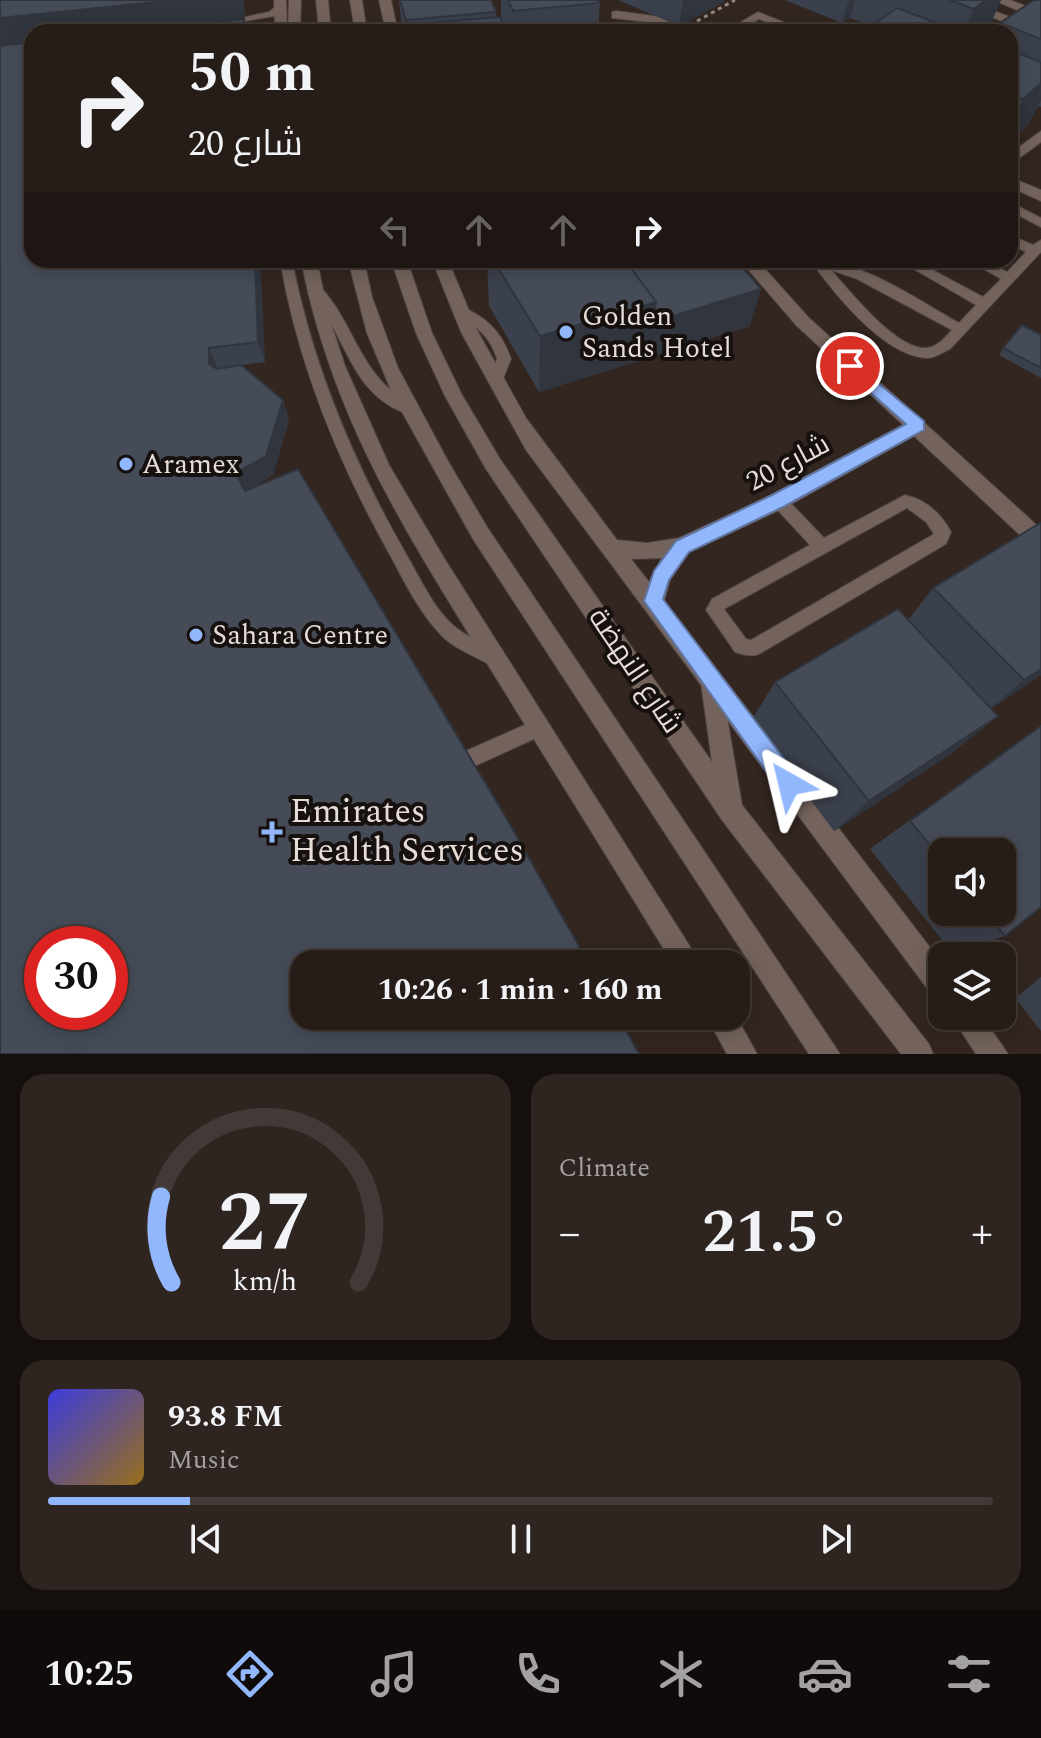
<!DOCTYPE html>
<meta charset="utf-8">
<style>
body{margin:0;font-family:Spectral,Cairo,serif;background:#2e2521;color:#f1f3f6;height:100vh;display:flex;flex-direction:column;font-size:30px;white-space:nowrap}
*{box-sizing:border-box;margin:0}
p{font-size:26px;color:#a4a1a2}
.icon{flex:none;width:44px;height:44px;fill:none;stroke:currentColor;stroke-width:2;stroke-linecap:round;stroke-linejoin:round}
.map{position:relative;height:1054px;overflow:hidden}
.details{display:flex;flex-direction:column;gap:20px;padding:20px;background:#150f0d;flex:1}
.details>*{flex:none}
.top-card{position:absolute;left:24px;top:24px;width:994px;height:244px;border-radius:24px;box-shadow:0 4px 20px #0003,0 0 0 2px #423a37;background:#261c18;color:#f1f3f6;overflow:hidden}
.controls{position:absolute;left:928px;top:838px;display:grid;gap:16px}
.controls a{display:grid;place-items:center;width:88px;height:88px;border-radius:16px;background:#261c18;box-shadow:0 4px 20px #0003,0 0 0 2px #423a37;font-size:40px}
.speed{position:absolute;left:24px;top:926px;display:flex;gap:16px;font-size:40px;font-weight:700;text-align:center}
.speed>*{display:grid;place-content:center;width:104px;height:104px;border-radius:50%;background:#261c18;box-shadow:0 4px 20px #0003,0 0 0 2px #423a37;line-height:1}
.speed .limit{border:12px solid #d22;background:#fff;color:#111}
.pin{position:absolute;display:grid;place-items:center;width:68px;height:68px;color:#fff;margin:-34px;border:4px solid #fff;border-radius:50%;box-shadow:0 2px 8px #0007}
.me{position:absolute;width:88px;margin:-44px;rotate:323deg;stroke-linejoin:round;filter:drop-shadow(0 0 6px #0008)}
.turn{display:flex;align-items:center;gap:28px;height:168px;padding:0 32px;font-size:36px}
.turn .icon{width:104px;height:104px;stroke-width:2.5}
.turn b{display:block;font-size:56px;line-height:68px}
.lanes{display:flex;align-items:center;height:76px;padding:0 32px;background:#0003;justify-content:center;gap:40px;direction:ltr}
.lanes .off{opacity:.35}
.big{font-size:60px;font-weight:700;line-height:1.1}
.details .tile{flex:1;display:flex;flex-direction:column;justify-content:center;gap:12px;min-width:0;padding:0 28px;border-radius:24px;background:#2e2521}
.details .dial{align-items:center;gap:0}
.dial svg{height:208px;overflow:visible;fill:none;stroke:#423a37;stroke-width:7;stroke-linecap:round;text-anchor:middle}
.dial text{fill:#f1f3f6;stroke:none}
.song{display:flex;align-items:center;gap:24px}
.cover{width:96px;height:96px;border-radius:12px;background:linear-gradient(135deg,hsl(240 70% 55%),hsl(40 70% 35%))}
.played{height:8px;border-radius:4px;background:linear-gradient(90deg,#93b7fd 15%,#423a37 15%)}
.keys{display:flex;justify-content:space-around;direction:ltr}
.heat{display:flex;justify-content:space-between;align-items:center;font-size:44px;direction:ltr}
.details .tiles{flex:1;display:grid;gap:20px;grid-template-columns:1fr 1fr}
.tile:last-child{grid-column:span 2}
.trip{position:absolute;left:290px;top:950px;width:460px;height:80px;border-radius:24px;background:#261c18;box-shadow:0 4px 20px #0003,0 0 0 2px #423a37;font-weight:700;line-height:80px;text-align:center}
.tab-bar{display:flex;height:128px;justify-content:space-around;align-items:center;background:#0f0b0a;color:#a4a1a2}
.tab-bar .icon{width:56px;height:56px}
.tab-bar .on{color:#93b7fd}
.tab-bar b{font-size:36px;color:#f1f3f6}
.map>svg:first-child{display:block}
</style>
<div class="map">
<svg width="1041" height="1054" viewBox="0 0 1041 1054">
<rect width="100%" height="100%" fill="#332620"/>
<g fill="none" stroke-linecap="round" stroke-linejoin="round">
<g stroke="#4f443f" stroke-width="2">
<path id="service" d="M280,3L285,6L275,16L245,21L240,18L269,12Z
M758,12L803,30L805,32H792L759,19L746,26L753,32H741L734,26Z
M1010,202L1041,218V227L1010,211Z
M1010,235L1033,245L1041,240V252L950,349C942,353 935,358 927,358C883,356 834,293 810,260C863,260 914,298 959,323L976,305L898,260H914L983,297L1001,279L968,260H984L1007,272L1026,252L1010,244ZM831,270L857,279L952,330C945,338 937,347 927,348C896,350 850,291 831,270Z
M280,260H292C313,368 355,466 410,561C423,584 437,614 459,630C472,639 488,646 502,653L505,659L502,665L496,667L490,665C475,656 455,649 443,637C420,614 405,583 390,555C338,462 298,365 280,260Z
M459,306C486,316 502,332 511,359L500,386L495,387L488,382L497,359C490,336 476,325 454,314V308Z
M779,495L785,497L824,538L905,495C926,500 941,513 951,532L946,544L759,654C751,657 743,655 735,652L706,610L712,599L810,545L773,505L771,501L773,497ZM907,508L926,522L934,534L751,640L746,639L724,609Z
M538,719L545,722L547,728L545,734L466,770L459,768L457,761L459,754Z"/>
</g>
<g stroke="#4f443f" stroke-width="2">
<path id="minor" d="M274,0H286L287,32H275Z
M379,0H391L398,32H386Z
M616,11L662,17L695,32H678L656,23L612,18V12Z
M1041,131V142L1010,165V154Z
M1010,177L1041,190V201L1010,187Z
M301,260H317L328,314L345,366L389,465L444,558L701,964H673C612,864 549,764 488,665C405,531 332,418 301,260Z
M432,260H448L478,332L526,418L617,540L647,543L679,538L772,495L903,425L796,325L740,260H757L808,317L1041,529V550L1034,548L914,436L786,507L689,552L670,580L664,601L942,963V999L932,995L526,450L461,332ZM662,558L649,582L631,559Z
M706,1016H736L757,1054H727Z
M951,1016H982L1008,1054H976Z"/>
</g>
<g stroke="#4f443f" stroke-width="2">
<path id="tertiary" d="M949,0H966L1041,29V37Z
M993,0H1010L1041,12V20Z"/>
</g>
<g stroke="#4f443f" stroke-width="2">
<path id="secondary" d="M289,0H301L300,32H288Z
M316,0H328L331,32H319Z
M350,0H362L367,32H355Z
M348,260H364L372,297L398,368L449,463L487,527L840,1054H809L473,539L402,412C361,395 351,359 331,324C325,312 315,304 308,293L310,289H322C350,319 359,364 391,390L367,333Z
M391,260H407L432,333L462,395L500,459L712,762L701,683L704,676L712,673L720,676L742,805L929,1044L933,1054H901L722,820L486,469L445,396L416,333Z"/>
</g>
<path stroke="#938782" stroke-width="3" stroke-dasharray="4 4" stroke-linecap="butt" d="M697,21L735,0"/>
<use href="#service" fill="#73635c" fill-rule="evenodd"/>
<use href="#minor" fill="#73635c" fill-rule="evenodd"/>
<use href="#tertiary" fill="#73635c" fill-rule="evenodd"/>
<use href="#secondary" fill="#73635c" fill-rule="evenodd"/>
</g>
<path fill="#3b414c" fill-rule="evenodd" d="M0,0H244L245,23L248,32H32V260H260L265,362L241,365L283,400L289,420L273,475L250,489L0,1054Z
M399,0H491L496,12V17L501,20V0H598L600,3L598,32H402Z
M618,0H724V2L679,26Z
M785,0H1001L987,32H863L870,26L850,18L842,23Z
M1041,0V107L1038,106L1028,125L1010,142V32H996L1000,23Z
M487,260H737L750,326L539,392L489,306Z
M1041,335V378L999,355L1003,348Z
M933,588L1041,675L991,709L998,716L952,753L834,831L751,721L775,682L908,620Z
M1041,725L1005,936L953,954L870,849ZM942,852L1002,912H942Z
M1041,977V1031L1015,998Z"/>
<path fill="#30353e" d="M175,0H244L245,23L248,32H32V64L0,50V18Z
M683,0H724V2L679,26Z
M849,0H855L850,18L842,23Z
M986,0H1001L987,32H964L974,9Z
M1041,83V100L1028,125L1010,142V125L1023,99Z
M255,260H260L265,362L258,342Z
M761,289L750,326L539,392L540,336L656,302Z
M209,348L218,369L217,384L209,364Z
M283,400L289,420L273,475L251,488L246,497L238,478Z
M1041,669V675L979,717L1024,680Z
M998,716L952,753L834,831L869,801Z"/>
<path fill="#454c58" stroke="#30353e" stroke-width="2" fill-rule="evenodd" d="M0,0H175L0,18Z
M400,0H491L496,12L406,20Z
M508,0H598L600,3L513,11Z
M950,0H986L974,9Z
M1034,0H1041V39L1000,23Z
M897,8L960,32H863Z
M500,17L506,32H419L417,24Z
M244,19L245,32H126Z
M32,42V260H255L258,342L209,348V364L217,369L241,365L283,400L266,456L243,469L238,478L245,491L298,469L505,816L589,964H304V1016H618L639,1054H0V46ZM42,944H110V1012H42Z
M1010,50L1041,62V83L1023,99L1010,94Z
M493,260H625L656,302L540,336Z
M625,260H737L761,289L653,322L656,302Z
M1022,325L1041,335V368L1003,348Z
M1040,523L1041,524V669L1024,680L933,588Z
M898,609L998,716L869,801L775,682Z
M1041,726V907L1005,936L986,912H1002V852H942V859L910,821Z"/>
<path fill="#93b7fd" stroke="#6077a4" stroke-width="2" d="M850,360L924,421V430L785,506L689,552L669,580L663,599L797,776L800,784L797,792L789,795L781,792L644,601L654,571L676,541L772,495L906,424L845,370V362Z"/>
<g fill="#93b7fd" stroke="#16100e" stroke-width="3">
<circle cx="566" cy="332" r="8"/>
<circle cx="126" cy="464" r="8"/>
<circle cx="196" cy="635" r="8"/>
<path d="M268 820h8v8h8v8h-8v8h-8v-8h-8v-8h8z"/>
</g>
<g text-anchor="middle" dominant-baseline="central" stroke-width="8" stroke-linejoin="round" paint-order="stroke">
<g font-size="28" fill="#e6dcd8" stroke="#16100e" text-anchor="start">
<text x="582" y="316">Golden<tspan x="582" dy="32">Sands Hotel</tspan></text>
<text x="142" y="464">Aramex</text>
<text x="212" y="635">Sahara Centre</text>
</g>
<g font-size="28" fill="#e6dcd8" stroke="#16100e">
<text transform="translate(788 463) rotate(-28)">شارع 20</text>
<text transform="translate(635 671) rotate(56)">شارع النهضة</text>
</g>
<g font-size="34" fill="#e6dcd8" stroke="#16100e" text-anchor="start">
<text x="290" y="812">Emirates<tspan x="290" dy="39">Health Services</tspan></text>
</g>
</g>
</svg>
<div class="controls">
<a><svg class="icon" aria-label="sound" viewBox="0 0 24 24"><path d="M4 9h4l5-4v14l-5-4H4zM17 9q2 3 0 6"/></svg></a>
<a><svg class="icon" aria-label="layers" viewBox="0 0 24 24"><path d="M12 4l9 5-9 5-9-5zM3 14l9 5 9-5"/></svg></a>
</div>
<div class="speed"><div class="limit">30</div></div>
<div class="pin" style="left:850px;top:366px;background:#d93025"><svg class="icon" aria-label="arrive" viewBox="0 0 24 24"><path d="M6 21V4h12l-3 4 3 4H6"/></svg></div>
<svg class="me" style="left:789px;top:784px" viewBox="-20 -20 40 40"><path d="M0-17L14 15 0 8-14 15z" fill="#93b7fd" stroke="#fff" stroke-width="4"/></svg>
<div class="trip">10:26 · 1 min · 160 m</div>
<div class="top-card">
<div class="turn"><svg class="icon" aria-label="right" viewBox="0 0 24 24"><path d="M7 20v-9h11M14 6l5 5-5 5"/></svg><div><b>50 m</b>شارع 20</div></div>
<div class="lanes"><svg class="icon off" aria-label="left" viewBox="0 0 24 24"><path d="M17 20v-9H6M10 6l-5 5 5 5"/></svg><svg class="icon off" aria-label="ahead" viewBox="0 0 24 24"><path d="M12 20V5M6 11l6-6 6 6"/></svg><svg class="icon off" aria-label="ahead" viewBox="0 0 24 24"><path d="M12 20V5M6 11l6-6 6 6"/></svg><svg class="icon" aria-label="right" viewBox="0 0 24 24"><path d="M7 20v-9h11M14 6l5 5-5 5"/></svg></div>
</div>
</div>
<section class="details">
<div class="tiles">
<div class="tile dial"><svg viewBox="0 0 100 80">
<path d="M14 69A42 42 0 1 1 86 69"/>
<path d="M14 69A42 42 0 0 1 10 36" stroke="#93b7fd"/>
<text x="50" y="56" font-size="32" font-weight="700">27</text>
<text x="50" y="72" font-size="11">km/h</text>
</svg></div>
<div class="tile"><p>Climate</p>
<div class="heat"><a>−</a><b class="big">21.5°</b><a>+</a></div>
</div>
<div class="tile">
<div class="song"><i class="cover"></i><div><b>93.8 FM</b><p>Music</p></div></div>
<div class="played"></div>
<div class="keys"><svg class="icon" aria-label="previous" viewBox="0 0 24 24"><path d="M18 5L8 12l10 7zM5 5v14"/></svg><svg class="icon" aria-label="pause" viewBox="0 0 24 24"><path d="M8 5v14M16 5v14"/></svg><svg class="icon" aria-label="next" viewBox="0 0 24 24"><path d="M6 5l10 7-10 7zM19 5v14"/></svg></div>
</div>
</div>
</section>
<nav class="tab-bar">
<b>10:25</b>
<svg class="icon on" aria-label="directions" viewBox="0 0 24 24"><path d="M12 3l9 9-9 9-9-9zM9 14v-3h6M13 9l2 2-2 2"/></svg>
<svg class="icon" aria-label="music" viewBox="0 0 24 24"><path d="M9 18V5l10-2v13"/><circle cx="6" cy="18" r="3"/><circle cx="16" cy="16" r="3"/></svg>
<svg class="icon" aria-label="phone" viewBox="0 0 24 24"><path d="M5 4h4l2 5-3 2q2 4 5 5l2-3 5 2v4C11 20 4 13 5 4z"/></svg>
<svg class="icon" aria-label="climate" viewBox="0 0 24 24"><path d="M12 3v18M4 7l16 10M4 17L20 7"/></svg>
<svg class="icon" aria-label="car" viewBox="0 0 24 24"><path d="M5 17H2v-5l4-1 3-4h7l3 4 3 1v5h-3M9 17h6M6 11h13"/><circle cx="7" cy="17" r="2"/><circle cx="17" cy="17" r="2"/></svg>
<svg class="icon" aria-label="filters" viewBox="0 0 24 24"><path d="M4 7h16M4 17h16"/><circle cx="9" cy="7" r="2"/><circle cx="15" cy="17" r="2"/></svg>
</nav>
